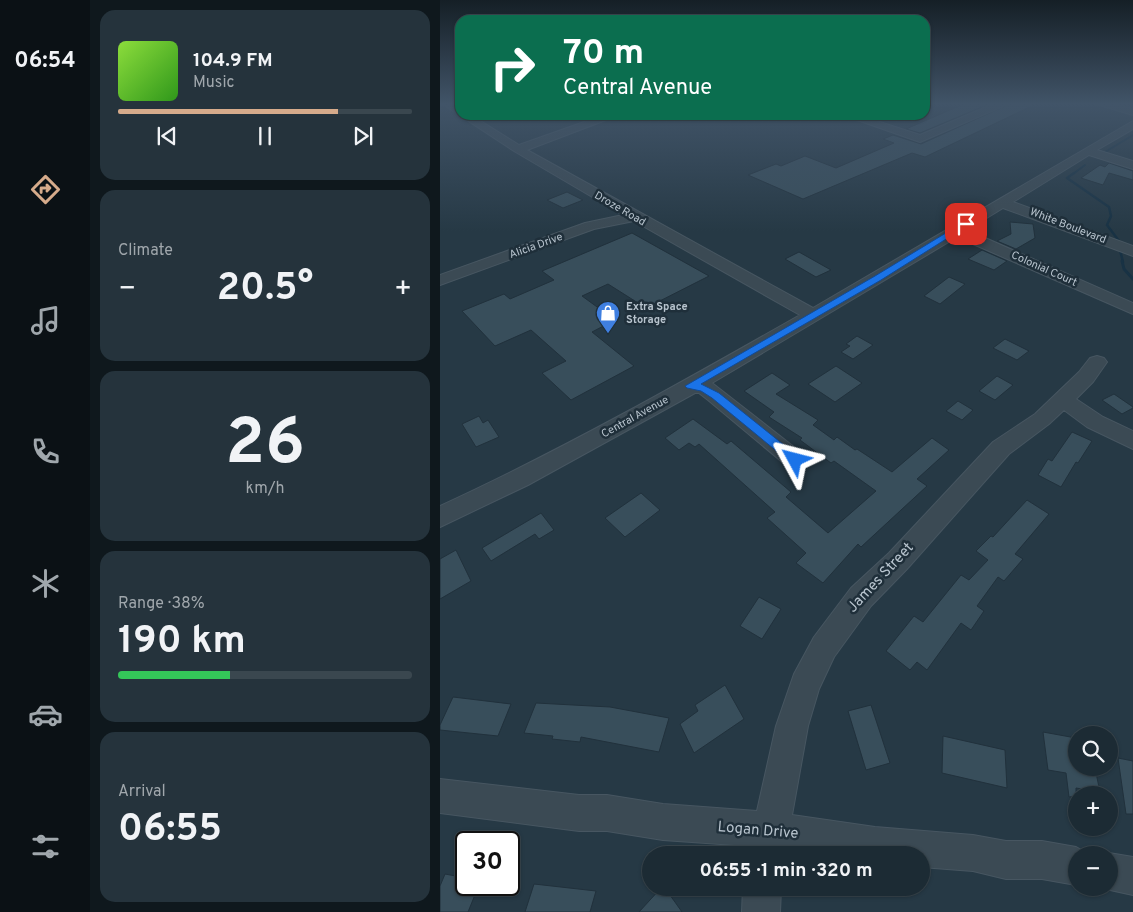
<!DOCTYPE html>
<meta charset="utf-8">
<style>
body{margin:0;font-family:Overpass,sans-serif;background:#25333c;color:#f1f3f6;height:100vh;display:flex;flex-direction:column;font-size:19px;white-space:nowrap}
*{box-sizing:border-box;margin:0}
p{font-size:16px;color:#a0a7ac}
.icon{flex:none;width:28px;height:28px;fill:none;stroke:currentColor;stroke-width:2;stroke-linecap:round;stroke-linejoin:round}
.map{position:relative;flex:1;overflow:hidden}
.details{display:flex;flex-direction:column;gap:10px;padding:10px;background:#0f181d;width:350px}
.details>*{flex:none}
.hud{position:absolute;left:15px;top:15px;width:475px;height:105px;border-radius:15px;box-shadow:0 1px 4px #0004,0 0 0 1px #3a474f;background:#0b6e4f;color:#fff;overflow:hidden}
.fabs{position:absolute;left:628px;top:726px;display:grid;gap:10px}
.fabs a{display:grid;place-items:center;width:50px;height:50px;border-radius:50%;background:#1c2b34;box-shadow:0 1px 4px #0004,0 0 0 1px #3a474f;font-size:25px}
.speed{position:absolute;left:15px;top:831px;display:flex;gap:10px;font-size:25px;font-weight:700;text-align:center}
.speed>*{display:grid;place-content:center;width:65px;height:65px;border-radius:50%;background:#1c2b34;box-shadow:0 1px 4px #0004,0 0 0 1px #3a474f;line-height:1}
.speed .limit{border:2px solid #111;border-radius:8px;background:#fff;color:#111}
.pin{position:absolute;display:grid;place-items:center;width:42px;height:42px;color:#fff;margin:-21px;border-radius:10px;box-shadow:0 2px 8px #0006}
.me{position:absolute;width:55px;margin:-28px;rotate:308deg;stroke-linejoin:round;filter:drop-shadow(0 0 4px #0008)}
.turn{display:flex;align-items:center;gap:18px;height:105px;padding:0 25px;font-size:22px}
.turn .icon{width:65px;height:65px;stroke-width:2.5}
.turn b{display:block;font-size:35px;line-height:42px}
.big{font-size:38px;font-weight:700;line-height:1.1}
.details .card{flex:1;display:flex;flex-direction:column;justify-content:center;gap:8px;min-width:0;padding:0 18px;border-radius:15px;background:#25333c}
.details .dial{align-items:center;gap:0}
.dial b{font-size:65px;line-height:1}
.song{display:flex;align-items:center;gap:15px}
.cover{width:60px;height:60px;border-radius:8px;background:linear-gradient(135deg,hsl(90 70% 55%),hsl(110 70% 35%))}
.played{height:5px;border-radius:2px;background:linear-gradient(90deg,#d6ab8b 75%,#3a474f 75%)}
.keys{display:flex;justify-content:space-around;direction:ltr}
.heat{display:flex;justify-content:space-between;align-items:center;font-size:28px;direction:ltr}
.charge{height:8px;border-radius:4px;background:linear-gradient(90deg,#34c759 38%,#3a474f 0)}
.trip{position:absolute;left:202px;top:846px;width:288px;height:50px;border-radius:25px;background:#1c2b34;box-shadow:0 1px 4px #0004,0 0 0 1px #3a474f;font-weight:700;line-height:50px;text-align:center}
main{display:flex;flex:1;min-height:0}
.dock{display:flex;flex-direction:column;width:90px;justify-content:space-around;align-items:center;background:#0b1115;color:#a0a7ac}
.dock .icon{width:35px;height:35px}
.dock .current{color:#d6ab8b}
.dock b{font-size:22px;color:#f1f3f6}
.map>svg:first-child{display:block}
</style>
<main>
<nav class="dock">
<b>06:54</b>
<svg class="icon current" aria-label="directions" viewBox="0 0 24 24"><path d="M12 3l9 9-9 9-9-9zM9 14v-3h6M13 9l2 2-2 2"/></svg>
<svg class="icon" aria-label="music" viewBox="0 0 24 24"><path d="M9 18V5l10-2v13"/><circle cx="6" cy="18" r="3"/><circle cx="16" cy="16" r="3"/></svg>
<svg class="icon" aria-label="phone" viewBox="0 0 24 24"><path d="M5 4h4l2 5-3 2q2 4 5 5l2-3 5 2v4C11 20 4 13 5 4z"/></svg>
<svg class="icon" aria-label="climate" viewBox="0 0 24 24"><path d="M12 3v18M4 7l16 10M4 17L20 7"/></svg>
<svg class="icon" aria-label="car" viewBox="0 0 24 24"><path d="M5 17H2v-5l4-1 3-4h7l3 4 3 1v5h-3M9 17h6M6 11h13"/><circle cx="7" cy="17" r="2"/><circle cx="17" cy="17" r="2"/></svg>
<svg class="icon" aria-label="filters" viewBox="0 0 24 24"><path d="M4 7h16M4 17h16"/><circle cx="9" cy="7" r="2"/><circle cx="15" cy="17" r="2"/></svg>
</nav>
<section class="details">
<div class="card">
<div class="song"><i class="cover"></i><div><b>104.9 FM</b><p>Music</p></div></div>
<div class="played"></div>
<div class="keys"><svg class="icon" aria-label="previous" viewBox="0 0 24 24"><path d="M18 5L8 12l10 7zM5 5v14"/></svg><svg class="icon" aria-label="pause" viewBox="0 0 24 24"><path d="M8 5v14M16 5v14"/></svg><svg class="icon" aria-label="next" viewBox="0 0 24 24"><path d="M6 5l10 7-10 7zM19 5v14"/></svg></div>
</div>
<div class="card"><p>Climate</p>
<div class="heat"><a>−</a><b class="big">20.5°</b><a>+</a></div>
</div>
<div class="card dial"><b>26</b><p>km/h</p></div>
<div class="card"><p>Range · 38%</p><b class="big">190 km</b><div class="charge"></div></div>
<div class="card"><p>Arrival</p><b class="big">06:55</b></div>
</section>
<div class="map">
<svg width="693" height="912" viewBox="0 0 693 912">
<rect width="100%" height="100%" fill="#263945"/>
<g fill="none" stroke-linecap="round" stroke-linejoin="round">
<path stroke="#183244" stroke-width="2" d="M665,152L693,135
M633,174L645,165"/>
<path stroke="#183244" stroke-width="2.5" d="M634,173L627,178L669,207L671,216L667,225L679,241
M680,250L683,262"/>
<path stroke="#183244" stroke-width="3" d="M682,261L684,269L693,279"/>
</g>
<path fill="#384e5b" stroke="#21313c" d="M526,103H551L480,133L466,129Z
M572,103H598L485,157L472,153L363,199L308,175L336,164L341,166L365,156L396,168L454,143L443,139L453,135L481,144Z
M669,163L693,171V180L669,173L663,185L641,178L660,165L665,167Z
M127,192L143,200L123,208L107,200Z
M570,222L593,224L595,238L576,249L557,241L571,234Z
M192,233L269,276L206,308L168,284L142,296L175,320L152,332L194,366L131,400L102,373L126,361L91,330L55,346L22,311L64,294L70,299L114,280L102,271Z
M542,250L567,261L554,270L528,259Z
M359,252L391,270L376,277L345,259Z
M509,277L525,284L500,304L484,296Z
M417,336L433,345L413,359L401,352L410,346L406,344Z
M565,339L589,351L577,360L553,348Z
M396,366L422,383L395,402L368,384Z
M332,373L350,385L336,394L378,420L373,425L394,440L397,437L415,450L417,449L452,472L492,438L509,450L477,479L487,486L421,547L418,544L383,583L356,563L366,553L327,518L335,512L259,444L255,447L249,443L239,450L225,438L253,419L287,444L291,441L351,492L346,497L388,533L436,491L394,461L391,463L360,440L362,438L329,417L334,412L304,391Z
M557,376L573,385L555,400L539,391Z
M674,394L693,407V408L682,414L662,400Z
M518,401L533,410L522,420L506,411Z
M39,416L43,423L48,420L59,437L36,447L22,424Z
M632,432L652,441L638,463L636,462L621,487L598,475L608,459L612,461Z
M201,493L220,510L185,537L165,518Z
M587,500L609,514L575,554L583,559L564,581L558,577L537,606L544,611L531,630L521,623L487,670L477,662L470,670L446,651L474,616L483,622L521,575L529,580L548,560L536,551L551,536L553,537Z
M101,513L114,530L99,539L95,534L51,561L42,548Z
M16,550L31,581L0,599V559Z
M319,597L341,609L322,639L300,626Z
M285,685L304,719L254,753L240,724L258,711L255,705Z
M13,697L71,704L58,736L0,730V725Z
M96,703L170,707L229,718L219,752L141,737L140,742L112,739L113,736L84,733Z
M431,705L450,763L426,770L408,711Z
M603,732L636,738V768H655L660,792L636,788V796L629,797L626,773L608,770Z
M503,736L565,750L567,788L502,773Z
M678,758L693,761V814H686Z
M5,874L26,878V885H39L28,912H0V886Z
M94,884L156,891L150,912H85Z
M221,888H225L242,912H199Z"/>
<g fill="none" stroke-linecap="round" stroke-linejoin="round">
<g stroke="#475661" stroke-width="2">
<path id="minor" d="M1,103H13L20,108V115H31L79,145L164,115H179L87,150L373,308L693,121V129L657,150L693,161V169L649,155L573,202L693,246V256L563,208L527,230L693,303V314L517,237L272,383L363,454L366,460L363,466L355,469L347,466L268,400L259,393H255L88,485L0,527V506C124,449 242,382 360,315L194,221L154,229L0,285V275L145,223L183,215L74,151Z
M556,103H570L480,142L403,115H418L480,135Z
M653,103H670L693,109V115Z
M657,356L664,358L667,362L653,382L636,399L663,417L693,431V449L647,427L624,410L609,424L569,454L467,569L431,606L394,657L379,689L368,726L352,815L435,827L533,835L566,841H602L636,847L650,855H636V885L602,879H566L533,871L481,867V855H379L345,850L344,855H308L309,846L223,840L167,831H139L0,813V779L139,795H167L223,804L317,811L336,726L354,674L374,637L411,588L449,553L553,442L595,414L639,372L650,358Z
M669,853L693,857V895L661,888H669V855H665Z
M303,888H341L340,912H302Z"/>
</g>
<use href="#minor" fill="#3b4a54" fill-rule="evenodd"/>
</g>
<linearGradient id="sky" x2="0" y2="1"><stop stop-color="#151f26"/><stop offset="0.45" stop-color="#415468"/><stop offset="1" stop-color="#415468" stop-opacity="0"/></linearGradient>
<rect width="693" height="231" fill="url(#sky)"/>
<path fill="#1a73e8" stroke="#114b97" d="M524,222L530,224L441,280L261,384L279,393L359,457V463H351L272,398L261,391L247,388L245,386L435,276Z"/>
<defs>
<g id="shop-pin" transform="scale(1.25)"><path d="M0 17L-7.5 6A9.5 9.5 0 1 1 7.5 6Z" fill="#3f7fe0" stroke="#1f2f3a"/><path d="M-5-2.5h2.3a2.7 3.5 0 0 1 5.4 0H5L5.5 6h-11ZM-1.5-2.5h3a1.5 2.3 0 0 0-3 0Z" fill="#fff"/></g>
</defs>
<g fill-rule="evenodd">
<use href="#shop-pin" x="168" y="313"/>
</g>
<g text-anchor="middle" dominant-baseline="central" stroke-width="5" stroke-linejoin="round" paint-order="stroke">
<g font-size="11" fill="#b8c4ce" stroke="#1f2f3a">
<text transform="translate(180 209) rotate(30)">Droze Road</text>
<text transform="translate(628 226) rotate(21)">White Boulevard</text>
<text transform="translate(96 246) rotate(-20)">Alicia Drive</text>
<text transform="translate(604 269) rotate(24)">Colonial Court</text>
<text transform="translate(195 417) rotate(-29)">Central Avenue</text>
</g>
<g font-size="11" font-weight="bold" fill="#b8c4ce" stroke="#1f2f3a" text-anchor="start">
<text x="186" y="307">Extra Space<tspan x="186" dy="13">Storage</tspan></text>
</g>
<g font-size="15" fill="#b8c4ce" stroke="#1f2f3a">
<text transform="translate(441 578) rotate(-47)">James Street</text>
<text transform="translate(318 831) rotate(5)">Logan Drive</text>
</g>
</g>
</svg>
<div class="fabs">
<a><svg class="icon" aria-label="search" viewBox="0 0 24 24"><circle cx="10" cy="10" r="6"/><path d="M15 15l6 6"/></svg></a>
<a>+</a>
<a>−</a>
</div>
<div class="speed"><div class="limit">30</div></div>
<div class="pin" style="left:526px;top:224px;background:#d93025"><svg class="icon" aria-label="arrive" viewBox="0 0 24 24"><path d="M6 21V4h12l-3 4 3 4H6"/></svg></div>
<svg class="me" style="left:355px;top:460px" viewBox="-20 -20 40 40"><path d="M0-17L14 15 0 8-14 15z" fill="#1a73e8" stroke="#fff" stroke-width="4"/></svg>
<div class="trip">06:55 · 1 min · 320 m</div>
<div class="hud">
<div class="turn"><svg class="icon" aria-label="right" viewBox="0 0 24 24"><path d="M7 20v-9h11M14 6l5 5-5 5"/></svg><div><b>70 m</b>Central Avenue</div></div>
</div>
</div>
</main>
